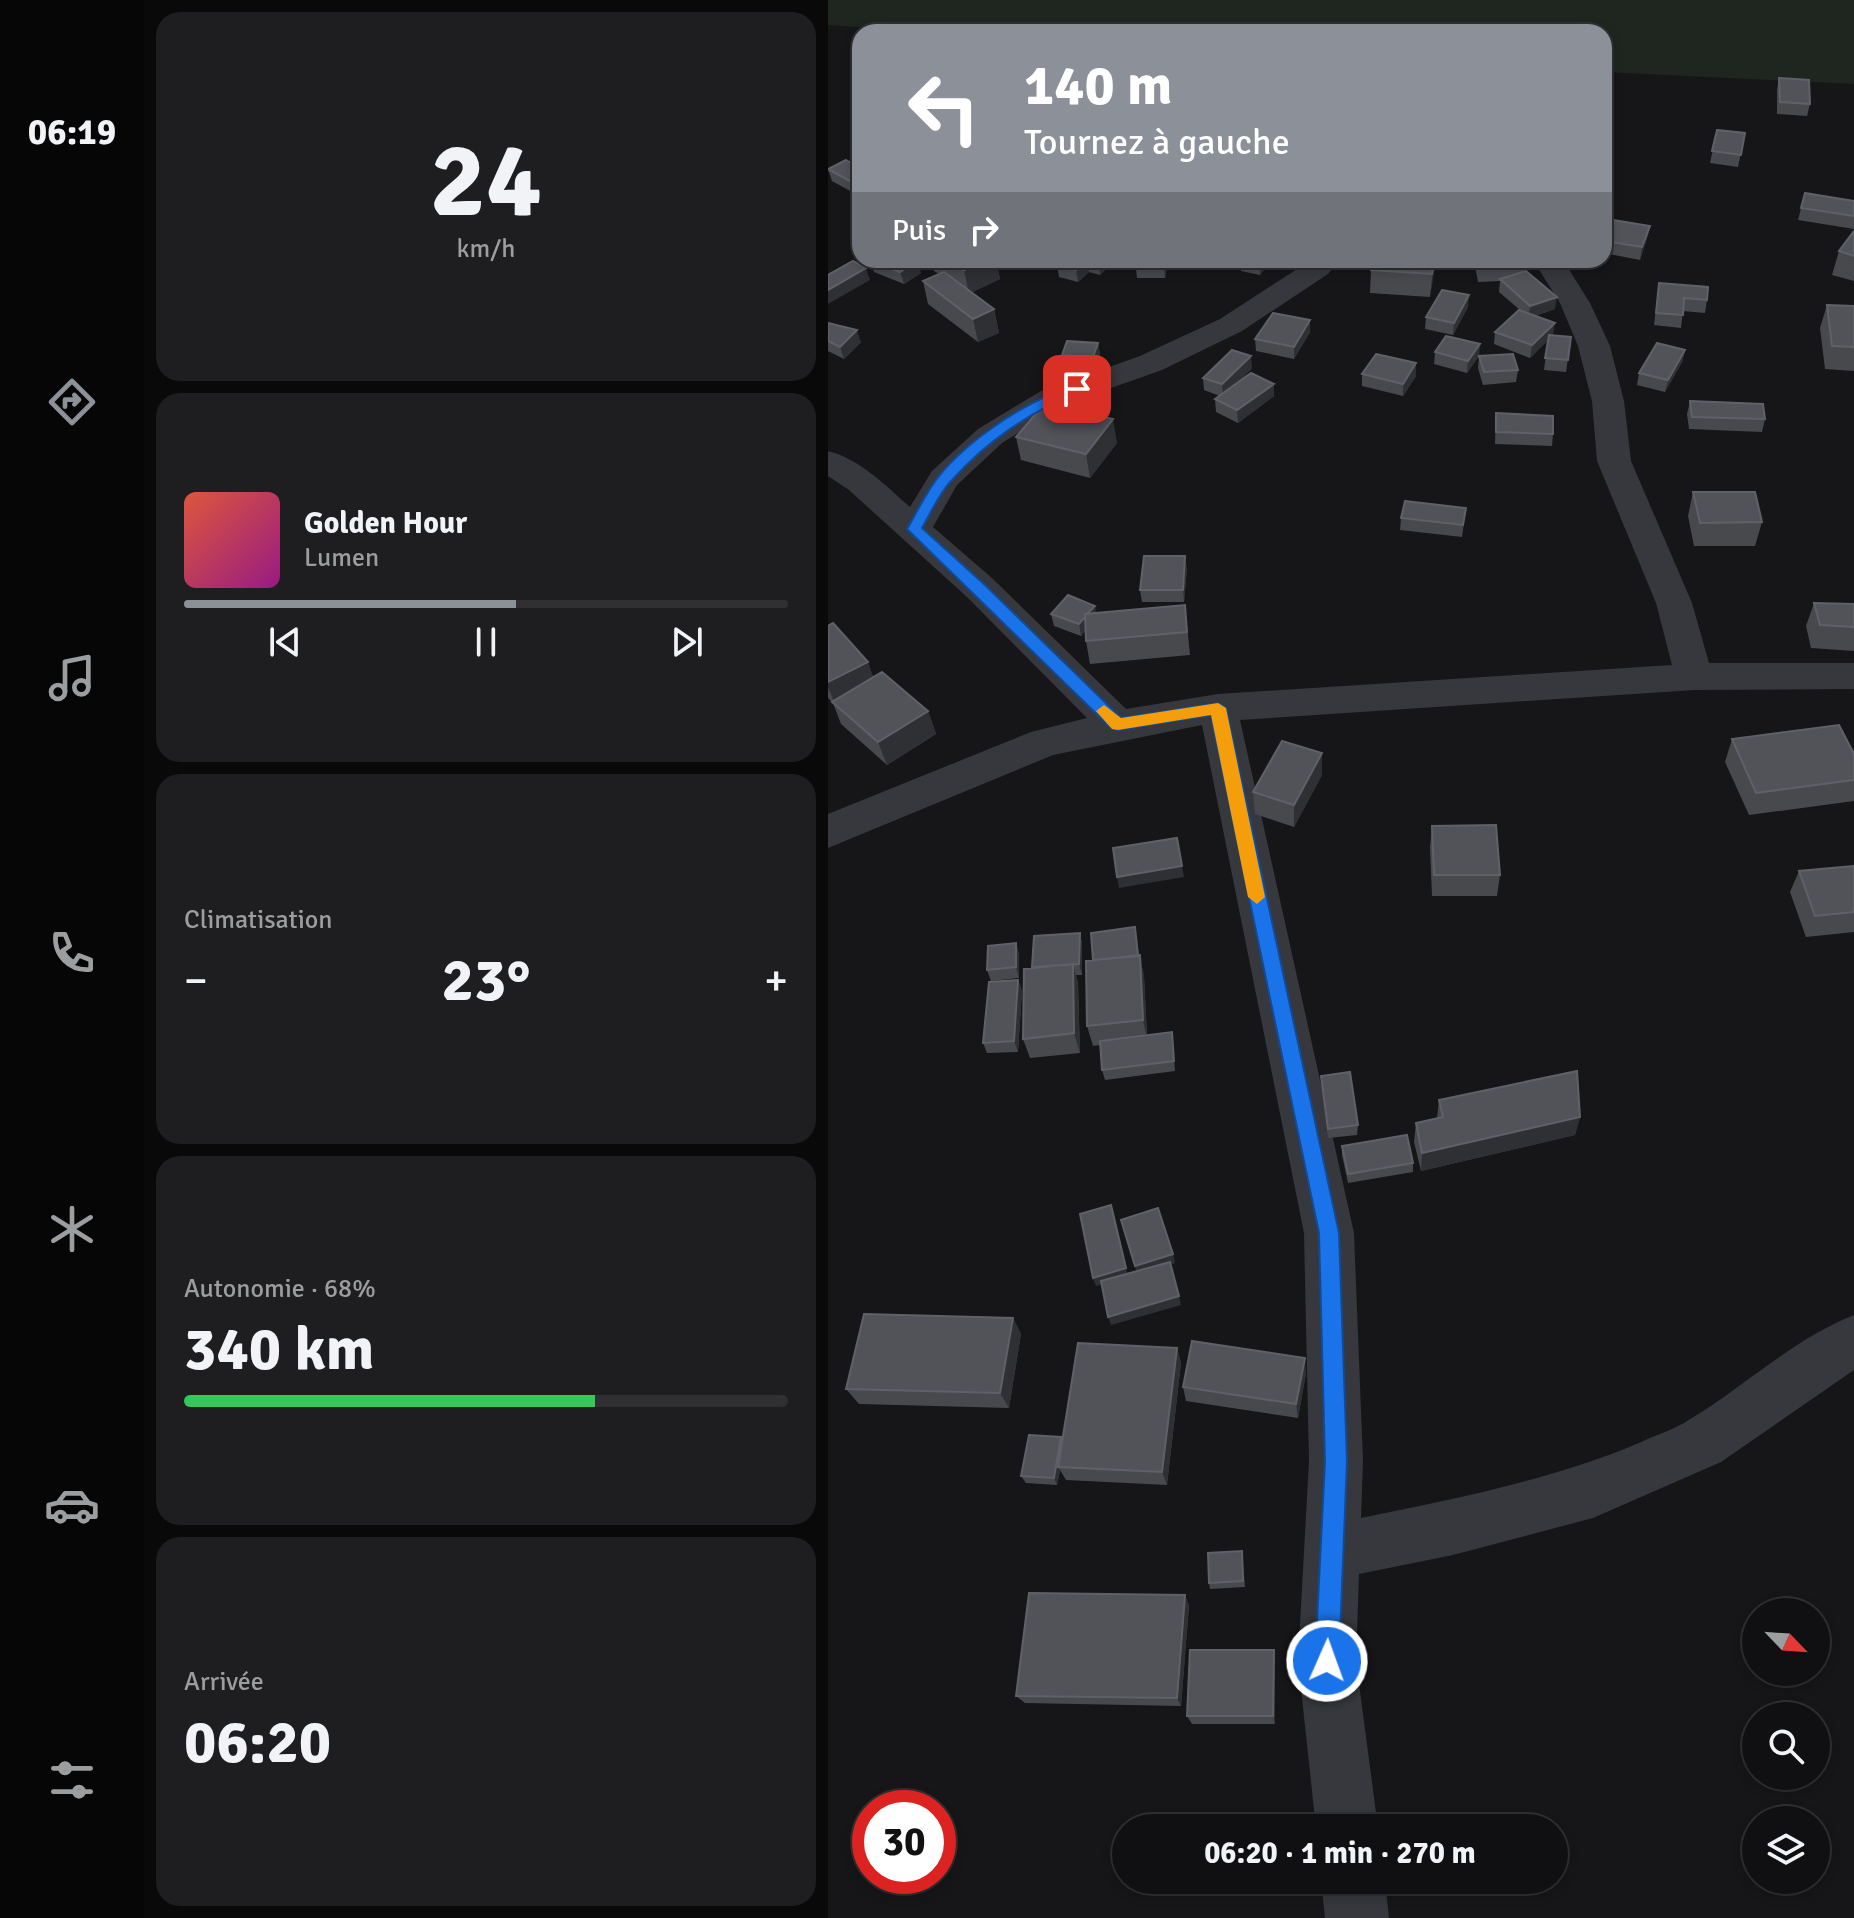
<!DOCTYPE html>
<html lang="fr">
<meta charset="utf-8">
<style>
body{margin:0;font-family:Signika,sans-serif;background:#1e1e20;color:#f1f3f6;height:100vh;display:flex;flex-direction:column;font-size:30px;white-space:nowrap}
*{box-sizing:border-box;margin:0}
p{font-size:26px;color:#9c9d9f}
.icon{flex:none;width:44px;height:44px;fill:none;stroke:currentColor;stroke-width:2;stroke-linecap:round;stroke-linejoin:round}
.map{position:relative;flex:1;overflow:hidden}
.sheet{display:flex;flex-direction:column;gap:12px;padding:12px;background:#09090a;width:684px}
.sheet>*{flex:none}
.guide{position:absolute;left:24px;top:24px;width:760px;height:244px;border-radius:24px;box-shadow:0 4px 12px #0003,0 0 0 2px #303032;background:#8c9099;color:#fff;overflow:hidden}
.needle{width:52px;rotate:115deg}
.controls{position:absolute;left:914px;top:1598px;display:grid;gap:16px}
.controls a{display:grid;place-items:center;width:88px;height:88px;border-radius:50%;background:#101012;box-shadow:0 4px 12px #0003,0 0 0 2px #303032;font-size:40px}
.speed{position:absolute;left:24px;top:1790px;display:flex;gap:16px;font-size:40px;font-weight:700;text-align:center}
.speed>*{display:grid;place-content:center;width:104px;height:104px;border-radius:50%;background:#101012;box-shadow:0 4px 12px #0003,0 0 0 2px #303032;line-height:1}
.speed .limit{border:12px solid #d22;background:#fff;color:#111}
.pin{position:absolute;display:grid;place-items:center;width:68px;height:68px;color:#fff;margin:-34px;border-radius:16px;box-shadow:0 4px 12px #0006}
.me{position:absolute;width:88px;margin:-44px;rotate:2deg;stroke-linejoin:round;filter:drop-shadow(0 0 6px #0008)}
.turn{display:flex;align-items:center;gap:28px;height:168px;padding:0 40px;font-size:36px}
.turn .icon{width:104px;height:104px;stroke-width:2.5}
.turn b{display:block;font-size:56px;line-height:68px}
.then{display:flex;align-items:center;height:76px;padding:0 40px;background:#0003;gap:16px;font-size:30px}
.big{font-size:60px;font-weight:700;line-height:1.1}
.sheet .card{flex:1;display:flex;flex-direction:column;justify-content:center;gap:12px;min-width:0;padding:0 28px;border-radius:24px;background:#1e1e20}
.sheet .dial{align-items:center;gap:0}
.dial b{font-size:104px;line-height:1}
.song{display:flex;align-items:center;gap:24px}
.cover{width:96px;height:96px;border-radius:12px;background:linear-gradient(135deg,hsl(10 70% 55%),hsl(310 70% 35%))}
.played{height:8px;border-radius:4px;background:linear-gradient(90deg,#8c9099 55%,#303032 55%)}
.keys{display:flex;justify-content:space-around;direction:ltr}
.heat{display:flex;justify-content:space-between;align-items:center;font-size:44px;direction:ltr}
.charge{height:12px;border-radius:6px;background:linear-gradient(90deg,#34c759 68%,#303032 0)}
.trip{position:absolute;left:284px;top:1814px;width:456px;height:80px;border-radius:40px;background:#101012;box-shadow:0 4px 12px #0003,0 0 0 2px #303032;font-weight:700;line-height:80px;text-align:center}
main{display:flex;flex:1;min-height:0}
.menu{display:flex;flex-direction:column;width:144px;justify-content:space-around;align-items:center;background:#060607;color:#9c9d9f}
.menu .icon{width:56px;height:56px}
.menu .selected{color:#8c9099}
.menu b{font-size:36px;color:#f1f3f6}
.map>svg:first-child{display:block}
</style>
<main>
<nav class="menu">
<b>06:19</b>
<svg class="icon selected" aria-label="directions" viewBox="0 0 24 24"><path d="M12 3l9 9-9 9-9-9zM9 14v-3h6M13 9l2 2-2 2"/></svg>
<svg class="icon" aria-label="music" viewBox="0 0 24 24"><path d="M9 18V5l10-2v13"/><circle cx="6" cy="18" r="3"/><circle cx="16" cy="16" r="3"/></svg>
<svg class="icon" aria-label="phone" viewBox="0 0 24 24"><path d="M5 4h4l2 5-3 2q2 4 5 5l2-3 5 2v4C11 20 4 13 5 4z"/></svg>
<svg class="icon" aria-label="climate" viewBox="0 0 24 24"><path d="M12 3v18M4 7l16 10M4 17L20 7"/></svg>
<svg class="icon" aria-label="car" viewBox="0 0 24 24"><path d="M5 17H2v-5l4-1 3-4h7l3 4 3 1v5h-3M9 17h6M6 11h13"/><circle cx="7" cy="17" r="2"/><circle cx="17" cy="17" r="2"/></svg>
<svg class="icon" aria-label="filters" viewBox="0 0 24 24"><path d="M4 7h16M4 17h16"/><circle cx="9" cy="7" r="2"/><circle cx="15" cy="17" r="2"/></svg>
</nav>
<section class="sheet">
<div class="card dial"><b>24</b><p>km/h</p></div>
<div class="card">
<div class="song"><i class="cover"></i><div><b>Golden Hour</b><p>Lumen</p></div></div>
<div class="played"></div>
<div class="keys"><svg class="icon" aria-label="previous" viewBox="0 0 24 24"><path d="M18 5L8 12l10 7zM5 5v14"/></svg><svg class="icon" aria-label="pause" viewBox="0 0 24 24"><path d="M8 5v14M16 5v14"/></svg><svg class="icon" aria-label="next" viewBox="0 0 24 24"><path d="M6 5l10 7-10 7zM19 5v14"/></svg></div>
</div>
<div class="card"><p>Climatisation</p>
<div class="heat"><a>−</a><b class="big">23°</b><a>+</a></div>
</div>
<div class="card"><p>Autonomie · 68%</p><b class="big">340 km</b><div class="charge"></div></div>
<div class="card"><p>Arrivée</p><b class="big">06:20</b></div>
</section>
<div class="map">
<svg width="1026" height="1918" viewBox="0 0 1026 1918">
<rect width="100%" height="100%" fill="#161618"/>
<path fill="#1e261f" d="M0,0H1026V84L776,72V32H100L0,25Z"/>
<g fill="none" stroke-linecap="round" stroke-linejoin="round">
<path fill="#37383d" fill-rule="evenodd" d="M493,260L500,262L505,268L500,274L414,331L334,370L235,405L174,443L129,485L105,527L165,579L298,709L390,694L844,665L828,603L769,461L764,401L750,346L732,303L705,260H735L762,303L782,346L796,401L803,461L864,603L881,663H1026V689L866,690L412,720L526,1233L535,1461L533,1518C627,1499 723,1480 811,1443C825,1436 842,1431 856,1423C914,1389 963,1340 1026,1315V1370L893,1462L765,1518L625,1555L531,1574L528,1661L550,1828H488L470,1661L481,1461L476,1233L374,725L225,755L0,848V814L203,732L259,718L139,597L21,490L0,476V451C32,459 58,486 82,507L104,471L150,429L213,391L312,356L392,319L480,262Z
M493,1880H557L561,1918H497Z"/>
</g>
<path fill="#47494d" d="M951,78L982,104L979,116L949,114V90Z
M889,130L917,133L910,167L882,163Z
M18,160L26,193L4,181L0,169Z
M977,193L1026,201V229L970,220Z
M822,226L819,238L812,260L776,253L777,241Z
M1026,231V281L1004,275L1011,251Z
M43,260L93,273L76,284L46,272Z
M103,260H168L172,279L144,292L166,309L171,333L150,342L100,304L95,281L111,274L106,271Z
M234,260H283V264L272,275L261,272L250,282L231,277L229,265Z
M307,260H340L337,278H309Z
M412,260H443L432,275L413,271Z
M545,260H607L602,297L542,293L543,270Z
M646,260H698L696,271L727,309L707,316L725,336L743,337L738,372L716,370L720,340L702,358L666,344L667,332L692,310L671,292L672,281L650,282Z
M831,283L879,300L877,313L855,311L853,328L826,325Z
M999,305L1026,306V371L997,369L992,328Z
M640,307L625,335L597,329L598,317Z
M482,320V332L466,359L428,351L427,339Z
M0,323L33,342L16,359L0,351Z
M270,343L272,355L267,369L236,367L234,355Z
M857,350L854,362L837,392L809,385L811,373Z
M607,352L651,356L639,373L606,364Z
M651,356L690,370L688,382L655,385L650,368Z
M588,363V376L575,396L534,386V374Z
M424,368L408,384L446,396L410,423L388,412L387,399L392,396L376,390L375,378Z
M862,401L937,419L934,432L861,429L859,414Z
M668,413L725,434L724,446L667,444Z
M188,437L289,443L262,478L193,460Z
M865,492L934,522L927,546H866L860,516Z
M638,508L634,537L572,530L573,518Z
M359,568L356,602H314L312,590Z
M986,603L1026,604V651L983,648L978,626Z
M357,605L362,655L262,664L258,641L257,631L253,636L226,626L223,614L269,613Z
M0,626L46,677L100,711L108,734L59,765L13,724L5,703L0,698Z
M904,739L1026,754V801L921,815L897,762Z
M494,753V775L466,827L427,814L425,792Z
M604,826L672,875L669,896H604L602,848Z
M1026,866V932L978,937L962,892L971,871Z
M307,927L311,955L316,976L319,1035L345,1042L347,1071L277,1080L274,1070L272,1045L265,1046L259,1026L265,960Z
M252,933L254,944V975H248L250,984L252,1053L202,1058L195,1039L204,968Z
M188,943L191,954V978L163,981L159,970Z
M190,980L194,991L190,1052L159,1053L155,1043Z
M493,1076L530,1125L529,1135L500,1138Z
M611,1100L752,1117L747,1135L593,1171L586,1142L588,1123L609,1118Z
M514,1146L585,1163V1172L520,1183L514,1155Z
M185,1318L193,1334L181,1408L31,1404L18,1389Z
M349,1348L353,1363L339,1485L238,1480L232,1470L229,1485L198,1483L193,1476L235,1440Z
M478,1373L470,1418L358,1401L355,1387Z
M414,1551L417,1587L382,1589L381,1583Z
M361,1605L353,1706L197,1703L188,1696Z
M447,1659V1724H364L359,1716Z"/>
<path fill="#2f3033" d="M32,176V190L26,193L22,181Z
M822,226L819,238L812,260L814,247Z
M90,260L93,273L76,284L72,272Z
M158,260H168L172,279L141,294L136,270Z
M259,260L261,272L250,282L248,270Z
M273,260H283V264L272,275L271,263Z
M335,260H340L337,278Z
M434,260H443L432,275V263Z
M606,260H607V268L602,297Z
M38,268L42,280L0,304V290Z
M641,295L640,307L625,335L626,323Z
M729,297L727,309L700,318L702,306Z
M166,309L171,333L150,342L145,319Z
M482,320V332L466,359V347Z
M727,323L725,335L702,358L704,345Z
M29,330L33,342L16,359L12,347Z
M270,343L272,355L267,369L265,357Z
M652,344L651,356L639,373L640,361Z
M857,350L854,362L837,392L840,380Z
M423,356L424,368L395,397L394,384Z
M588,363V376L575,396V384Z
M446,384V396L410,423L409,410Z
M285,419L289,443L262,478L258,454Z
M357,556L359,568L356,602L355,590Z
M267,606L269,618L253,636L251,624Z
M40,662L48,685L7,704L0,687V682Z
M100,711L108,734L59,765L50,742Z
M494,753V775L466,827V805Z
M354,866L356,877L291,888L289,877Z
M252,933L254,944V975L251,964Z
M188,943L191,954V978L188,967Z
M312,955L316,976L319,1040L315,1020Z
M245,964L250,984L252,1053L246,1033Z
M190,980L194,991L190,1052L186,1041Z
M752,1117L747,1135L593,1171L594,1153Z
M286,1215L300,1277L268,1286L265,1278Z
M345,1254L347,1263L309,1275L307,1266Z
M351,1296L353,1305L283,1325L280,1317Z
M185,1318L193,1334L181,1408L172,1393Z
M349,1348L353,1363L339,1485L334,1472Z
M477,1358L478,1373L470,1418L468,1404Z
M233,1437L237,1444L230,1467L232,1470L229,1485L226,1478Z
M357,1595L361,1605L353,1706L349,1698Z
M446,1650L447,1659V1724L445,1716Z"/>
<path fill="#525359" stroke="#5f6168" stroke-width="2" d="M951,78L981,80L982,104L952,102Z
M889,130L917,133L913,155L884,151Z
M18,160L32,168V176L22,181L0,169Z
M977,193L1026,201V216L973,208Z
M785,220L822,226L814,247L777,241Z
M1026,231V256L1011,251Z
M43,260H90L72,272Z
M120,260H158L136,270Z
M234,260H259L248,270L229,265Z
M260,260H273L271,263Z
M417,260H434L432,263Z
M545,260H606L604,274L543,270Z
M25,261L38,268L0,290V275Z
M698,271L729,297L702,306L672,279Z
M116,272L166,309L145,319L95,281Z
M831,283L880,287L879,300L856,298L855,315L828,313Z
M614,290L641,295L626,323L598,317Z
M999,305L1026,306V347L1004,346Z
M691,310L727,323L704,345L667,332Z
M445,313L482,320L466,347L427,339Z
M0,323L29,330L12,347L0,341Z
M721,335L743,337L740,360L717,358Z
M618,336L652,344L640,361L607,352Z
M239,341L270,343L265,357L234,355Z
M829,343L857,350L840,380L811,373Z
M404,350L423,356L394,384L375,378Z
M548,354L588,363L575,384L534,374Z
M685,354L690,370L656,372L651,356Z
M423,373L446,384L409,410L387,399Z
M862,401L935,404L937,419L864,417Z
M217,403L285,419L258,454L188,437Z
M668,413L725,416V434L668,432Z
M865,492H927L934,522L872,523Z
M577,501L638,508L635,525L573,518Z
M316,556H357L355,590H312Z
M240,595L267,606L259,614H257V617L251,624L223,614Z
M986,603L1026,604V627L992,625Z
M357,605L359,632L258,641L257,614Z
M5,623L40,662L0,682V626Z
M54,672L100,711L50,742L4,702Z
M1011,725L1026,754V780L928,793L904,739Z
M454,741L494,753L466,805L425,792Z
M668,825L672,875H606L604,826Z
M349,838L354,866L289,877L285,848Z
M1026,866V912L987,916L971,871Z
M307,927L310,956L265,960L263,933Z
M252,933L251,964L204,967L206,936Z
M188,943V967L159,970L160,946Z
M312,955L315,1020L259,1026L258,961Z
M245,964L246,1033L195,1039L196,969Z
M190,980L186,1041L155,1043L161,982Z
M344,1032L346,1061L274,1070L272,1041Z
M749,1071L752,1117L594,1153L588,1123L615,1117L611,1100Z
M522,1072L530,1125L500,1129L493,1076Z
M579,1135L585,1163L520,1174L514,1146Z
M283,1205L298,1268L265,1278L252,1214Z
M330,1208L345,1254L307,1266L293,1220Z
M342,1262L351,1296L280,1317L273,1281Z
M36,1314L185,1318L172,1393L18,1389Z
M364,1341L477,1358L468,1404L355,1387Z
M250,1343L349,1348L334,1472L230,1467Z
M201,1435L233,1437L226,1478L193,1476Z
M414,1551L415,1581L381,1583L380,1553Z
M201,1593L357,1595L349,1698L188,1696Z
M362,1650H446L445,1716H359Z"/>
<path fill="#1a73e8" stroke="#114b97" stroke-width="2" d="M249,385L253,386V392C205,409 158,442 124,480C111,493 103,513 94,528L157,585L293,718L390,703L398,708L511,1233L519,1461L511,1661L508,1669L499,1673L491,1669L487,1661L497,1461L491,1233L383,715L290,730L284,729L79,529C89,512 98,492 111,476C141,439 202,398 249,385Z"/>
<path fill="#f59e0b" d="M390,703L398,708L437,897L429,904L420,897L383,715L290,730L284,729L268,711L276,705L293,718Z"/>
</svg>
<div class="controls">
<a><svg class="needle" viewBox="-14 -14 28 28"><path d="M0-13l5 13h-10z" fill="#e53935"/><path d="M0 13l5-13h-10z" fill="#9c9d9f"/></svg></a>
<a><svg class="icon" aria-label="search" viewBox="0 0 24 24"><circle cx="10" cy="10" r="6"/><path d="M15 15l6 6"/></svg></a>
<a><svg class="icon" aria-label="layers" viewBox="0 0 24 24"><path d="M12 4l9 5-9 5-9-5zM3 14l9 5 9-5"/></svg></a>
</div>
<div class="speed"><div class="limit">30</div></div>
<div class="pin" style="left:249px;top:389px;background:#d93025"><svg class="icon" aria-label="arrive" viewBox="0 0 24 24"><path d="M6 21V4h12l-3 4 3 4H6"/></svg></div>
<svg class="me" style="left:499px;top:1661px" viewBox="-20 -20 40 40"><circle r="17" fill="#1a73e8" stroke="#fff" stroke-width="3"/><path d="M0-11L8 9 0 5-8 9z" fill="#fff"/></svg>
<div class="trip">06:20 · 1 min · 270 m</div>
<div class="guide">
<div class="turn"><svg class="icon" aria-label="left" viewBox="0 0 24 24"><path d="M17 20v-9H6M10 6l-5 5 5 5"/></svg><div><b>140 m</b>Tournez à gauche</div></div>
<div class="then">Puis<svg class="icon" aria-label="right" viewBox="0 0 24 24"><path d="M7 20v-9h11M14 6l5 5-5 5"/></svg></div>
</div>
</div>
</main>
